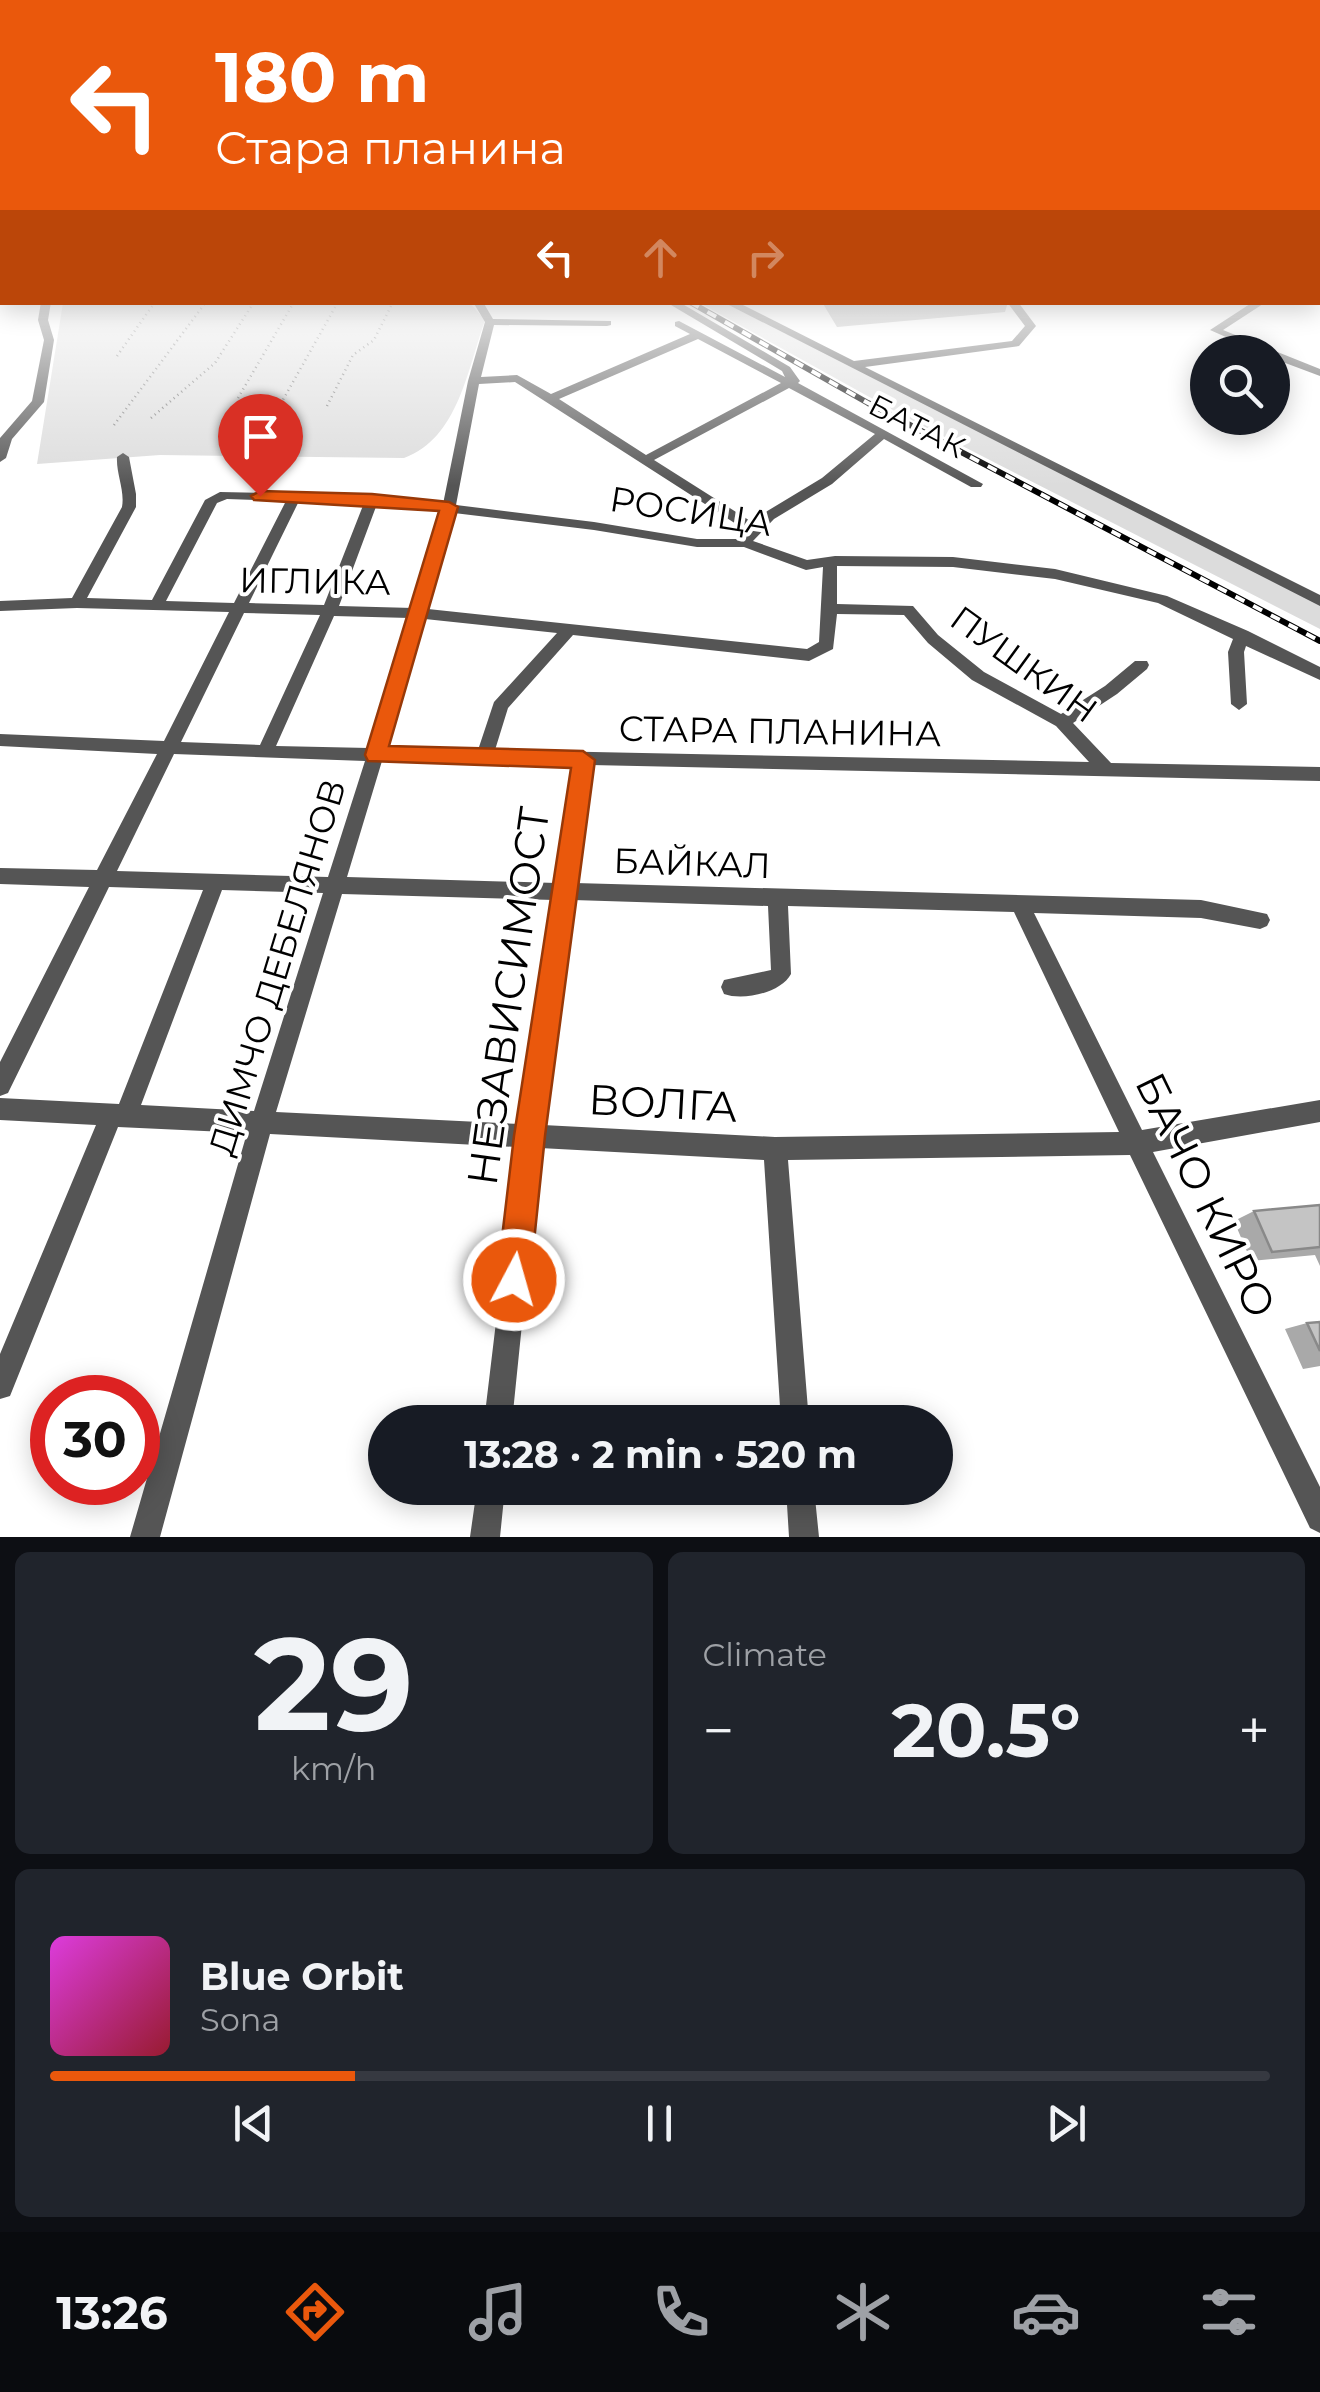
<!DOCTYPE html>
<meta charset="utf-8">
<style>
body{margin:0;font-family:Montserrat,sans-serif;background:#20242c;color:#f1f3f6;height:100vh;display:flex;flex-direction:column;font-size:38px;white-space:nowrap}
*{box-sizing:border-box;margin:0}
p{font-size:32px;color:#9ea1a6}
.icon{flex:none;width:55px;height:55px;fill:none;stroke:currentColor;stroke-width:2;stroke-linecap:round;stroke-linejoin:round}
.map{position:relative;height:1537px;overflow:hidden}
.drawer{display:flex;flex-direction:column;gap:15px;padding:15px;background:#0d0f14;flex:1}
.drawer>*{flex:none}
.guide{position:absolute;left:0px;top:0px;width:1320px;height:305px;box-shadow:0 5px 25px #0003;background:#ea580c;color:#fff;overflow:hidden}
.buttons{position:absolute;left:1190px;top:335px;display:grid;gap:20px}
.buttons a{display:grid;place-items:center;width:100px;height:100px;border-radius:50%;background:#171b24;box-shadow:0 5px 25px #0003;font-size:50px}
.speed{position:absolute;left:30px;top:1375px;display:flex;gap:20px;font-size:50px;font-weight:700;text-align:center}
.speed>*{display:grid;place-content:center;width:130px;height:130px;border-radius:50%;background:#171b24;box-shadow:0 5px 25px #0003;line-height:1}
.speed .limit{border:15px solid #d22;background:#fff;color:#111}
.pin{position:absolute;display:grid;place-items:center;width:85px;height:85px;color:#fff;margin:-102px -42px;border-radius:50% 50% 50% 0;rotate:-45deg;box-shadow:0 0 10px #0007}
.pin .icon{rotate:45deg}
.me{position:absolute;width:110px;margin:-55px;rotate:6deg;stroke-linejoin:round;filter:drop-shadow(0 0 8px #0008)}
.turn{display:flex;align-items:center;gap:35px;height:210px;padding:0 50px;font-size:45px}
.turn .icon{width:130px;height:130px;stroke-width:2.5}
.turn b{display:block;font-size:70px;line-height:85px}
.lanes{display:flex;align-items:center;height:95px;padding:0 50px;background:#0003;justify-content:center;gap:50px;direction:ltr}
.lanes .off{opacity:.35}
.big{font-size:75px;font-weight:700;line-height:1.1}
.drawer .tile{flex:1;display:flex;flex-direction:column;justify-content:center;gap:15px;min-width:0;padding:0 35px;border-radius:15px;background:#20242c}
.drawer .dial{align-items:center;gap:0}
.dial b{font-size:130px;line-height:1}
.song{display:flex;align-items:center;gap:30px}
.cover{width:120px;height:120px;border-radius:15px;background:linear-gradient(135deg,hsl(300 70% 55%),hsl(350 70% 35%))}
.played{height:10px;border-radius:5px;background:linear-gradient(90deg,#ea580c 25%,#363941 25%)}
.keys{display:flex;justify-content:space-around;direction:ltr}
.heat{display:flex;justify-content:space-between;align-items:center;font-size:55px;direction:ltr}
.drawer .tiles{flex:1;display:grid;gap:15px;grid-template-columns:1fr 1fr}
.tile:last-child{grid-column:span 2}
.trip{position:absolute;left:368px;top:1405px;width:585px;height:100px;border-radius:50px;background:#171b24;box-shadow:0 5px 25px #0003;font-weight:700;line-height:100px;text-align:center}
.tab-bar{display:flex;height:160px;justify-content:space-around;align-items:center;background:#090b0e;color:#9ea1a6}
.tab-bar .icon{width:70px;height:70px}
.tab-bar .on{color:#ea580c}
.tab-bar b{font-size:45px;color:#f1f3f6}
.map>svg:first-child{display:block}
</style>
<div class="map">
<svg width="1320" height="1537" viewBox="0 0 1320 1537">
<rect width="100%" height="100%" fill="#fff"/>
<path fill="#dcdcdc" d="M469,302L485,320C468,368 458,439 404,458L160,455L37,464L63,303Z
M700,303H728L1320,601V629L900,414Z"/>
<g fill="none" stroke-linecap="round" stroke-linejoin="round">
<path stroke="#777" stroke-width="2.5" stroke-dasharray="1 4" stroke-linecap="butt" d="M117,356L155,302
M238,398L294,302
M327,406L353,355L374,340L393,302
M151,418L215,363L254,302
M114,425L206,302
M266,430L338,302"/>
<path fill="#555" fill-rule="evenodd" d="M1318,283H1320V290L1318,289Z
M41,302H51L48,320L54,340L44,402L12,439L6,458L0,462V438L32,401L44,340L38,320Z
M473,302H483L493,319L611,321V325L607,326L494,325L481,377L517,375L551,394L690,334L675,326V322L679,321L785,377L782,371L666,302H679L790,367L800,381L798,383L983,484L981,487H971L884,439L832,484L774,519L753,541L807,560L835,556L953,557L1055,569L1167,596L1248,631L1320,667V680L1246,646L1244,652L1247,704L1239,710L1231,704L1228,652L1233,639L1158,603L1055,579L953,567L837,566V604L913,606L938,635L984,672L1061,714L1105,686L1135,661H1147L1149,665L1147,669L1117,694L1073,723L1111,763L1320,767V781L591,765L575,883L1201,900L1267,914L1270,920L1267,926L1260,929L1201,918L1034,913L1142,1130L1320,1100V1122L1153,1152L1320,1487V1533L1310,1528L1130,1155L788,1160L809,1422H781L764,1160L540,1148L512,1422H484L517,1147L270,1134L160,1537H130L247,1133L118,1127L10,1396L0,1399V1354L96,1125L0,1120V1098L119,1104L203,890L109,887L8,1093L0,1096V1062L89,887L0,884V868L97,870L157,754L0,746V734L164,741L229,612L77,608L0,611V601L72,598L122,507C125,490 116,474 117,457L123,453L129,457L136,494V507L87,598L152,600L205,500L220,492L372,495L443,504L468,381L485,322ZM698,339L781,383L646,455L559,399ZM515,382L747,531L742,539H697L594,522L456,505L479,384ZM789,388L875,434L822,478L764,513L755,524L654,460ZM227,499L286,501L234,603L166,601L217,503ZM299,501L364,503L324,605L249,603ZM377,504L441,511L413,608L339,606ZM454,513L594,530L697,547H744L806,570L823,567L819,642L807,649L428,609ZM244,613L320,615L260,745L181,742ZM837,614L904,615L928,643L972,680L1056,726L1089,762L495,750L508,708L573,635L809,661L833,649ZM334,616L410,618L369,748L276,746ZM425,619L557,633L494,702L478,750L386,748ZM174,754L365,761L328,877L117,871ZM382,761L574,765L556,883L347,877ZM222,890L323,893L254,1111L141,1105ZM342,894L554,900L520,1124L276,1112ZM573,900L768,906L771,970L724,980L721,987L724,994C743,1001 781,993 791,974L788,906L1014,912L1119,1132L775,1137L543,1125Z
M723,302H737L854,361L1012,341L1025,326L1007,302H1018L1036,326L1019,346L865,367L1320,595V606Z
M1253,302H1266L1223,330L1320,369V376L1272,358V352H1260L1210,330Z
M477,1488H505L500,1537H470Z
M786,1488H814L819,1537H789Z"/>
<g stroke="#000" stroke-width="6">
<path id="rail" d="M690,302L868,403L1320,641"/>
</g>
<use href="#rail" stroke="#fff" stroke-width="4" stroke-dasharray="10" stroke-linecap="butt"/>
</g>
<path fill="#a9a9a9" d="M822,302H1008L1005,312L837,327Z
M1320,1205V1266L1315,1255L1251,1261L1234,1221L1254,1211Z
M1320,1322V1366L1303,1369L1285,1329L1307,1323Z"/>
<path fill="#c4c4c4" stroke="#898989" stroke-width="2.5" d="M1320,1205V1247L1272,1252L1254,1211Z
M1320,1322V1351L1307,1323Z"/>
<linearGradient id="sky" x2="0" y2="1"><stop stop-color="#8cadcc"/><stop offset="0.56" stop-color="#fff"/><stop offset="1" stop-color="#fff" stop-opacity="0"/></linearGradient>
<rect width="1320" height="486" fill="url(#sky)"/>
<path fill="#ea580c" stroke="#983908" stroke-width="2.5" d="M260,491L372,494L449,502L458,507L389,746L583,751L595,760L545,1136L530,1280L525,1291L514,1296L502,1291L497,1280L514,1136L571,768L368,761L365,755L439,511L254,500L251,496Z"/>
<g text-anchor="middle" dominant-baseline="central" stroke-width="8" stroke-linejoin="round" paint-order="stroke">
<g font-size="30" fill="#000" stroke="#fff">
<text transform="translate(917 426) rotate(27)">БАТАК</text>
</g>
<g font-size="35" fill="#000" stroke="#fff">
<text transform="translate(691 511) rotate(9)">РОСИЦА</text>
<text transform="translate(315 581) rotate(1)">ИГЛИКА</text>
<text transform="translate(1024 664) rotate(36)">ПУШКИН</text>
<text transform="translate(780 731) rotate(1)">СТАРА ПЛАНИНА</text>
<text transform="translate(692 863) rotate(2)">БАЙКАЛ</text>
<text transform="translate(277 967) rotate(-73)">ДИМЧО ДЕБЕЛЯНОВ</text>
</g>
<g font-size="42" fill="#000" stroke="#fff">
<text transform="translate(508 996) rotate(-82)">НЕЗАВИСИМОСТ</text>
<text transform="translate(663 1103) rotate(3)">ВОЛГА</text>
<text transform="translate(1206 1195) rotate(64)">БАЧО КИРО</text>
</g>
</g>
</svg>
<div class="buttons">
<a><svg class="icon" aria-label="search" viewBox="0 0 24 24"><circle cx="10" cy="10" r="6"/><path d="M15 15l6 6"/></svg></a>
</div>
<div class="speed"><div class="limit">30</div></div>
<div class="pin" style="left:260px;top:496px;background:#d93025"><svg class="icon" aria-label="arrive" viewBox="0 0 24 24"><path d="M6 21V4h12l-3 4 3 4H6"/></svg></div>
<svg class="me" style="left:514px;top:1280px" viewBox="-20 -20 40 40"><circle r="17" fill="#ea580c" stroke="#fff" stroke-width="3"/><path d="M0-11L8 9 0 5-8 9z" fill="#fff"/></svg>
<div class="trip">13:28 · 2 min · 520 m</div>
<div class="guide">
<div class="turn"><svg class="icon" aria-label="left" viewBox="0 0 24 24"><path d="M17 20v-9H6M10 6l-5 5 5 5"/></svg><div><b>180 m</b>Стара планина</div></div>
<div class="lanes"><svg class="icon" aria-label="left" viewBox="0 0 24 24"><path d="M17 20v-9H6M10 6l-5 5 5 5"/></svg><svg class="icon off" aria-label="ahead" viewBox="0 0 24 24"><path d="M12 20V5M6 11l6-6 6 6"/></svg><svg class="icon off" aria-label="right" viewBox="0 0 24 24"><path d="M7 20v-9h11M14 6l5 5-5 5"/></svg></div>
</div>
</div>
<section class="drawer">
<div class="tiles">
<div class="tile dial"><b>29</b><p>km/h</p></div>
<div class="tile"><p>Climate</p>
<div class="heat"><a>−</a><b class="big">20.5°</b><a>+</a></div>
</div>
<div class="tile">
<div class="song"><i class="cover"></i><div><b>Blue Orbit</b><p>Sona</p></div></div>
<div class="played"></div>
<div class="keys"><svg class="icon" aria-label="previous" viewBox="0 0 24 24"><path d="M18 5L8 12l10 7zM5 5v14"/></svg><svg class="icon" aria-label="pause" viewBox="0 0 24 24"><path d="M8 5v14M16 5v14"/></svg><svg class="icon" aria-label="next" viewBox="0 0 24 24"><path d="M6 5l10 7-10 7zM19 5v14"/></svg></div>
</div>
</div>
</section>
<nav class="tab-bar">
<b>13:26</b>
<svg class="icon on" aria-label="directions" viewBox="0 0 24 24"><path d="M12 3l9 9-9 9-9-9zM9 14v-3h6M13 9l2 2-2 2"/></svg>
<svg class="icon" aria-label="music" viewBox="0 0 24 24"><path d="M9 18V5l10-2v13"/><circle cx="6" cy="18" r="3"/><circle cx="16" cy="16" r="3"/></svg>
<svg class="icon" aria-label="phone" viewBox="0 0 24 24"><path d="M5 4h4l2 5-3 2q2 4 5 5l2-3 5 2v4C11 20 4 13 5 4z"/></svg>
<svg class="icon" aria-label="climate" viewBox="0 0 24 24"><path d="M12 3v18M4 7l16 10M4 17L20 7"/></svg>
<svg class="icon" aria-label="car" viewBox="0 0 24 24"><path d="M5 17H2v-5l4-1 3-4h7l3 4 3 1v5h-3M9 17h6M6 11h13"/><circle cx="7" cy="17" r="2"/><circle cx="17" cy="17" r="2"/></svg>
<svg class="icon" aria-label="filters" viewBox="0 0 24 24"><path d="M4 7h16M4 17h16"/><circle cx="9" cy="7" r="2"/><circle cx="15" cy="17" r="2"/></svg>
</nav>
